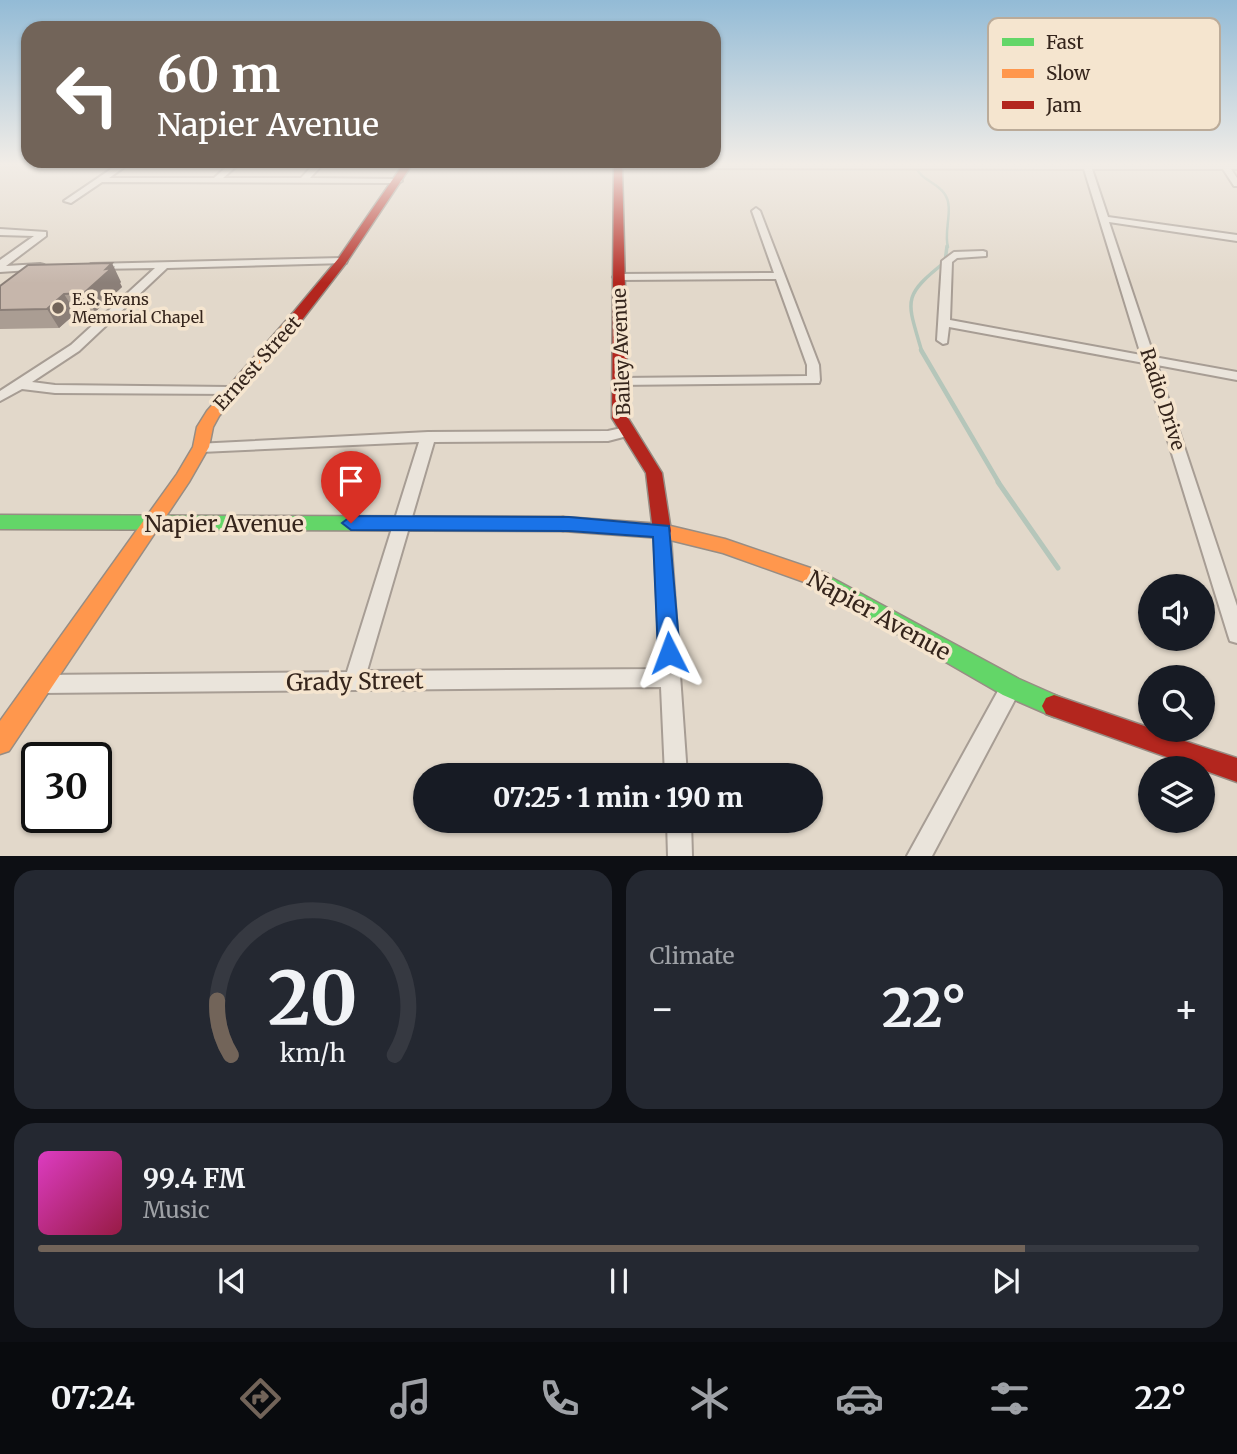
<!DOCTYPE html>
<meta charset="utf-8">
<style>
body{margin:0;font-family:Merriweather,serif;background:#242831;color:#f1f3f6;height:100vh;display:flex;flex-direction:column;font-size:26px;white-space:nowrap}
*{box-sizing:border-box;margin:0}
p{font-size:23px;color:#9ea1a6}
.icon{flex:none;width:38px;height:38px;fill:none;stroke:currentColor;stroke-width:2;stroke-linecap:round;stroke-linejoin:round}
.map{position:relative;height:856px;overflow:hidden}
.panel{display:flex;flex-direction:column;gap:14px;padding:14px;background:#0d0f14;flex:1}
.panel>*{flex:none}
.banner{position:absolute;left:21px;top:21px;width:700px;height:147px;border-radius:21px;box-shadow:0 2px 5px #0004;background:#726459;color:#fff;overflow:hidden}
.fabs{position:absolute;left:1138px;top:574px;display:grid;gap:14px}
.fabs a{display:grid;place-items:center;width:77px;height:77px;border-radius:50%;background:#171b24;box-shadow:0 2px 5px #0004;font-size:35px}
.speed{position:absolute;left:21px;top:742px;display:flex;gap:14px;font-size:35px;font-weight:700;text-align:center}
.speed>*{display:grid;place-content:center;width:91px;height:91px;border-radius:50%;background:#171b24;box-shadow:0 2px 5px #0004;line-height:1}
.speed .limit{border:4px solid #111;border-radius:10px;background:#fff;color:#111}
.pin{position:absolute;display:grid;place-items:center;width:60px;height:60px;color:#fff;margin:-72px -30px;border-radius:50% 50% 50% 0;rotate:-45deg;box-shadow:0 0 7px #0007}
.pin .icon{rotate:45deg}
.me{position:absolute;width:77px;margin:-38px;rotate:357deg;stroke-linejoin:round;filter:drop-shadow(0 0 5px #0008)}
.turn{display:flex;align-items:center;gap:24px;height:147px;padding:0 21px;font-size:32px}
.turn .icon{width:91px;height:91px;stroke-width:2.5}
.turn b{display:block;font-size:49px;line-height:60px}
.big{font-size:52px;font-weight:800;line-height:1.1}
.panel .tile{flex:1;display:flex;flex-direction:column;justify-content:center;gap:10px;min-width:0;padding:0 24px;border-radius:21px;background:#242831}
.panel .dial{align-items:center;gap:0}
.dial svg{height:182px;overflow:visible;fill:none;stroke:#363941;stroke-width:7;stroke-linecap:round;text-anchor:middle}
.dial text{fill:#f1f3f6;stroke:none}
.song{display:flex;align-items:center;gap:21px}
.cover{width:84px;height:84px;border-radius:10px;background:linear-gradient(135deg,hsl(310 70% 55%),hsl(340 70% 35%))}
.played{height:7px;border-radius:4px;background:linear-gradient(90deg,#726459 85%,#363941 85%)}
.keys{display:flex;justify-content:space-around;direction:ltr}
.heat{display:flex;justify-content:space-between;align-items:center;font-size:38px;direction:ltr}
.panel .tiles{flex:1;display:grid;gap:14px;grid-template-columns:1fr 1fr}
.tile:last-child{grid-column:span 2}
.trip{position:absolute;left:413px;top:763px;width:410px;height:70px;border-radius:35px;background:#171b24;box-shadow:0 2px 5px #0004;font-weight:800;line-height:70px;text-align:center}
.tab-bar{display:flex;height:112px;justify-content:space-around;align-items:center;background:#090b0e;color:#9ea1a6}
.tab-bar .icon{width:49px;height:49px}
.tab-bar .current{color:#726459}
.tab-bar b{font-size:32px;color:#f1f3f6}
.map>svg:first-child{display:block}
</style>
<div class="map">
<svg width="1237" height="856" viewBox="0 0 1237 856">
<rect width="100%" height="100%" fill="#e2d8ca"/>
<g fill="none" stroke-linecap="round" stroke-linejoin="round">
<path stroke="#b5c6ba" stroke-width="2.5" d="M913,163C922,182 934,180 944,193C955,207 943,231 948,247"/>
<path stroke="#b5c6ba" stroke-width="3.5" d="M922,352C907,300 901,297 945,262L947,246"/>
<path stroke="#b5c6ba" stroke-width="4.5" d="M921,350L999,483"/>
<path stroke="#b5c6ba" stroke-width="5" d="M998,482L1058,568"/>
<g stroke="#a79d94" stroke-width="4">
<path id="street" d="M120,163H130L109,178H214L231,163H240L223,178H301L315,163H324L310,178L398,179L402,181L398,183L102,182L71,203L64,201Z
M1082,163L1237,165V169H1231L1237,178V186H1234L1223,169H1092L1108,217L1237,235V241L1109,222L1154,357L1237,372V380L1157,365L1237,606V643L1230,641L1228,635L1144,363L949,327L947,343L943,344L937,340L942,261L954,252L983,251L986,252V256L957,258L952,262L950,320L1141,355L1084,169L619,168L615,166L619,164Z
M756,208L760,211L819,365L820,380L819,383L615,385L614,382L615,379L620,378L807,376V365L776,279L618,280L613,277L618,274L774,273L752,211Z
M0,229L46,232V236L6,266L40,264L44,265V269L0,272V260L34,236L0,235Z
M342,258L347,261L346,263L167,268L79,351L32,382L55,385L229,387L234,388L236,391L234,394L55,393L22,389L0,401V391L71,345L155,268L95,269L90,266L91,264Z
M626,427L633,432L631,435L608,441L434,442L367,671L660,669L654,531L656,527L662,525L668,527L670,531L687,775H665L661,687L41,693L34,691L31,684L34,677L41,675L347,672L419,442L201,452L194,447L196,444L428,432L608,431Z
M1011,677L1018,680L1021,687L1018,694L932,856H907L1004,680Z
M667,821H691L692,856H668Z"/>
</g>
<g stroke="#978d84" stroke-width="3">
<path id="fast" d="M0,515L563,517L569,519L572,524L569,529L563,531L0,529Z
M821,572L1019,679L1062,698L1066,706L1062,714L1054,717L1003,695L814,586L811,580L814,574Z"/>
</g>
<g stroke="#978d84" stroke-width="3">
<path id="slow" d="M297,313L303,317L302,320L219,416L213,427L209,447L189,482L9,751L0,754V721L177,474L193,447L197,427L207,411L292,314Z
M563,517L662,524L725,539L828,574L831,580L828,586L821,588L723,553L662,538L563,531L557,529L554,524L557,519Z"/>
</g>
<g stroke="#978d84" stroke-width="3">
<path id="jam" d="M404,163H413L346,263L302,320H292V314L338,259Z
M614,163H622L628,418L662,473L671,531L669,536L662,538L655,536L653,531L646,473L612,418Z
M1054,695L1150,728V730L1237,758V782L1046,714L1042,706L1046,698Z"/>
</g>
<use href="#street" fill="#eae4db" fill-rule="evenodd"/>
<use href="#fast" fill="#63d668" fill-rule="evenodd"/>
<use href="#slow" fill="#ff974d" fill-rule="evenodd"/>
<use href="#jam" fill="#b3261e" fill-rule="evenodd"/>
</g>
<path fill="#aa9d93" d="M121,282L120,283L122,287L95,312L76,313L59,328L0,329V286Z"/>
<path fill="#8b7f78" d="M112,263L121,282L120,283L122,287L95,312L84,293Z
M64,294L76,313L59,328L47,309Z"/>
<path fill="#c6b6ab" stroke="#8b7f78" stroke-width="2" d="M112,263L106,269L112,268L84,293L64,294L47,309L0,310V286L28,265Z"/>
<linearGradient id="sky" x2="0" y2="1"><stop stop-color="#93bbd6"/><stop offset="0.58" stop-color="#f2ede7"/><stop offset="1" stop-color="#f2ede7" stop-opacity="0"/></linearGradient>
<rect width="1237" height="283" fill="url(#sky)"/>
<path fill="#1a73e8" stroke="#114b97" stroke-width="2" d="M351,516L569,517L669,526L680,653L677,660L669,663L662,660L658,653L653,537L569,531L351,530L342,523Z"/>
<circle fill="#726459" stroke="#f5e5cf" stroke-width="2.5" cx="58" cy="308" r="7"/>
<g text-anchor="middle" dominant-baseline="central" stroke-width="7" stroke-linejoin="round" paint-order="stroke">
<g font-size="16" fill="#35251c" stroke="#f5e5cf" text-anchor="start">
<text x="72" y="299">E.S. Evans<tspan x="72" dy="18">Memorial Chapel</tspan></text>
</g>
<g font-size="19" fill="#35251c" stroke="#f5e5cf">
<text transform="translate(621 352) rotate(-92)">Bailey Avenue</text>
<text transform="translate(257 363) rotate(-48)">Ernest Street</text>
<text transform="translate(1163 399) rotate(72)">Radio Drive</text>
</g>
<g font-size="23" fill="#35251c" stroke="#f5e5cf">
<text x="224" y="523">Napier Avenue</text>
<text transform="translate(879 615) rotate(29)">Napier Avenue</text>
<text transform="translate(355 681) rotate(-1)">Grady Street</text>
</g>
</g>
<rect x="988" y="18" width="232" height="112" rx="10" fill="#f5e5cf" stroke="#bbab99" stroke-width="2"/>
<rect x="1002" y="38" width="32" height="8" fill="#63d668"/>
<rect x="1002" y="69" width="32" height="9" fill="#ff974d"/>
<rect x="1002" y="101" width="32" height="8" fill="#b3261e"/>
<g font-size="19" fill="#35251c">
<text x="1046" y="49">Fast</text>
<text x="1046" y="80">Slow</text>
<text x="1046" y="112">Jam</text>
</g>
</svg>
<div class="fabs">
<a><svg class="icon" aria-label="sound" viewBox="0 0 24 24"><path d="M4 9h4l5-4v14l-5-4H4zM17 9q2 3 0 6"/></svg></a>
<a><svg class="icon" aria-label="search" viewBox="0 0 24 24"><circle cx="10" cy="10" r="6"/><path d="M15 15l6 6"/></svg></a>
<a><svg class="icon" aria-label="layers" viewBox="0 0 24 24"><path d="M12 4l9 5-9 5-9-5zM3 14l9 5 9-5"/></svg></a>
</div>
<div class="speed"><div class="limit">30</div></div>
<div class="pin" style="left:351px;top:523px;background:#d93025"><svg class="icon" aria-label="arrive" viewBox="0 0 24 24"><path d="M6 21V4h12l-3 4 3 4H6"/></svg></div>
<svg class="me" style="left:669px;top:653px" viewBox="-20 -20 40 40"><path d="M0-17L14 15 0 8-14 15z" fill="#1a73e8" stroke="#fff" stroke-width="4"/></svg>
<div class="trip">07:25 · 1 min · 190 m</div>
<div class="banner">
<div class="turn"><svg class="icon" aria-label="left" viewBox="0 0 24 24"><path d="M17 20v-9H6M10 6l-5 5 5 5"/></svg><div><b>60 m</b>Napier Avenue</div></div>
</div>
</div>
<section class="panel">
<div class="tiles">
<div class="tile dial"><svg viewBox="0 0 100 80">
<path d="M14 69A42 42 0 1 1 86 69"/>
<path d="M14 69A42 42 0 0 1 8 45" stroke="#726459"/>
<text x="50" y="56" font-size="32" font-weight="700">20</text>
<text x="50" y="72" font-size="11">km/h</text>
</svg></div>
<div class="tile"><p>Climate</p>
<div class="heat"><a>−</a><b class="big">22°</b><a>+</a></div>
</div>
<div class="tile">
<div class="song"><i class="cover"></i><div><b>99.4 FM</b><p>Music</p></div></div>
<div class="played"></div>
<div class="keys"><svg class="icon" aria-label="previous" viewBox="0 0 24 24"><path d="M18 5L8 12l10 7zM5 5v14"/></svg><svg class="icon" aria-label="pause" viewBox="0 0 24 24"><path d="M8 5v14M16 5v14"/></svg><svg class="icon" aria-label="next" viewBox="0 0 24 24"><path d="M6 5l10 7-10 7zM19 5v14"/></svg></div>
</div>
</div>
</section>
<nav class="tab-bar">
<b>07:24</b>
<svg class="icon current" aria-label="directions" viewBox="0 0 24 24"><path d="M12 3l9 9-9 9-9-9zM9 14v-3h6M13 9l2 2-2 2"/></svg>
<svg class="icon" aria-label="music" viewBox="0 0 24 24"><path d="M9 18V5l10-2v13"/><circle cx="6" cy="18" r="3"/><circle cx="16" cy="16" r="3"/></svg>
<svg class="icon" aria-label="phone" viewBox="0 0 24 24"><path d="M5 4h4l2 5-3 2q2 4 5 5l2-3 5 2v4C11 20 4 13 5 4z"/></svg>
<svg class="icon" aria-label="climate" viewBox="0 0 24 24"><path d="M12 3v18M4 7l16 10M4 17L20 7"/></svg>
<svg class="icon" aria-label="car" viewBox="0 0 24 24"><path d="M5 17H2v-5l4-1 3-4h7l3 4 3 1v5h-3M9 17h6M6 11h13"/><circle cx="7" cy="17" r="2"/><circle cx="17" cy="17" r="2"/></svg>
<svg class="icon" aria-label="filters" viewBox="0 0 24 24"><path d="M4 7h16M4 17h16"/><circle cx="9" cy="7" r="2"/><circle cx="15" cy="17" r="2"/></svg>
<b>22°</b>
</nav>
